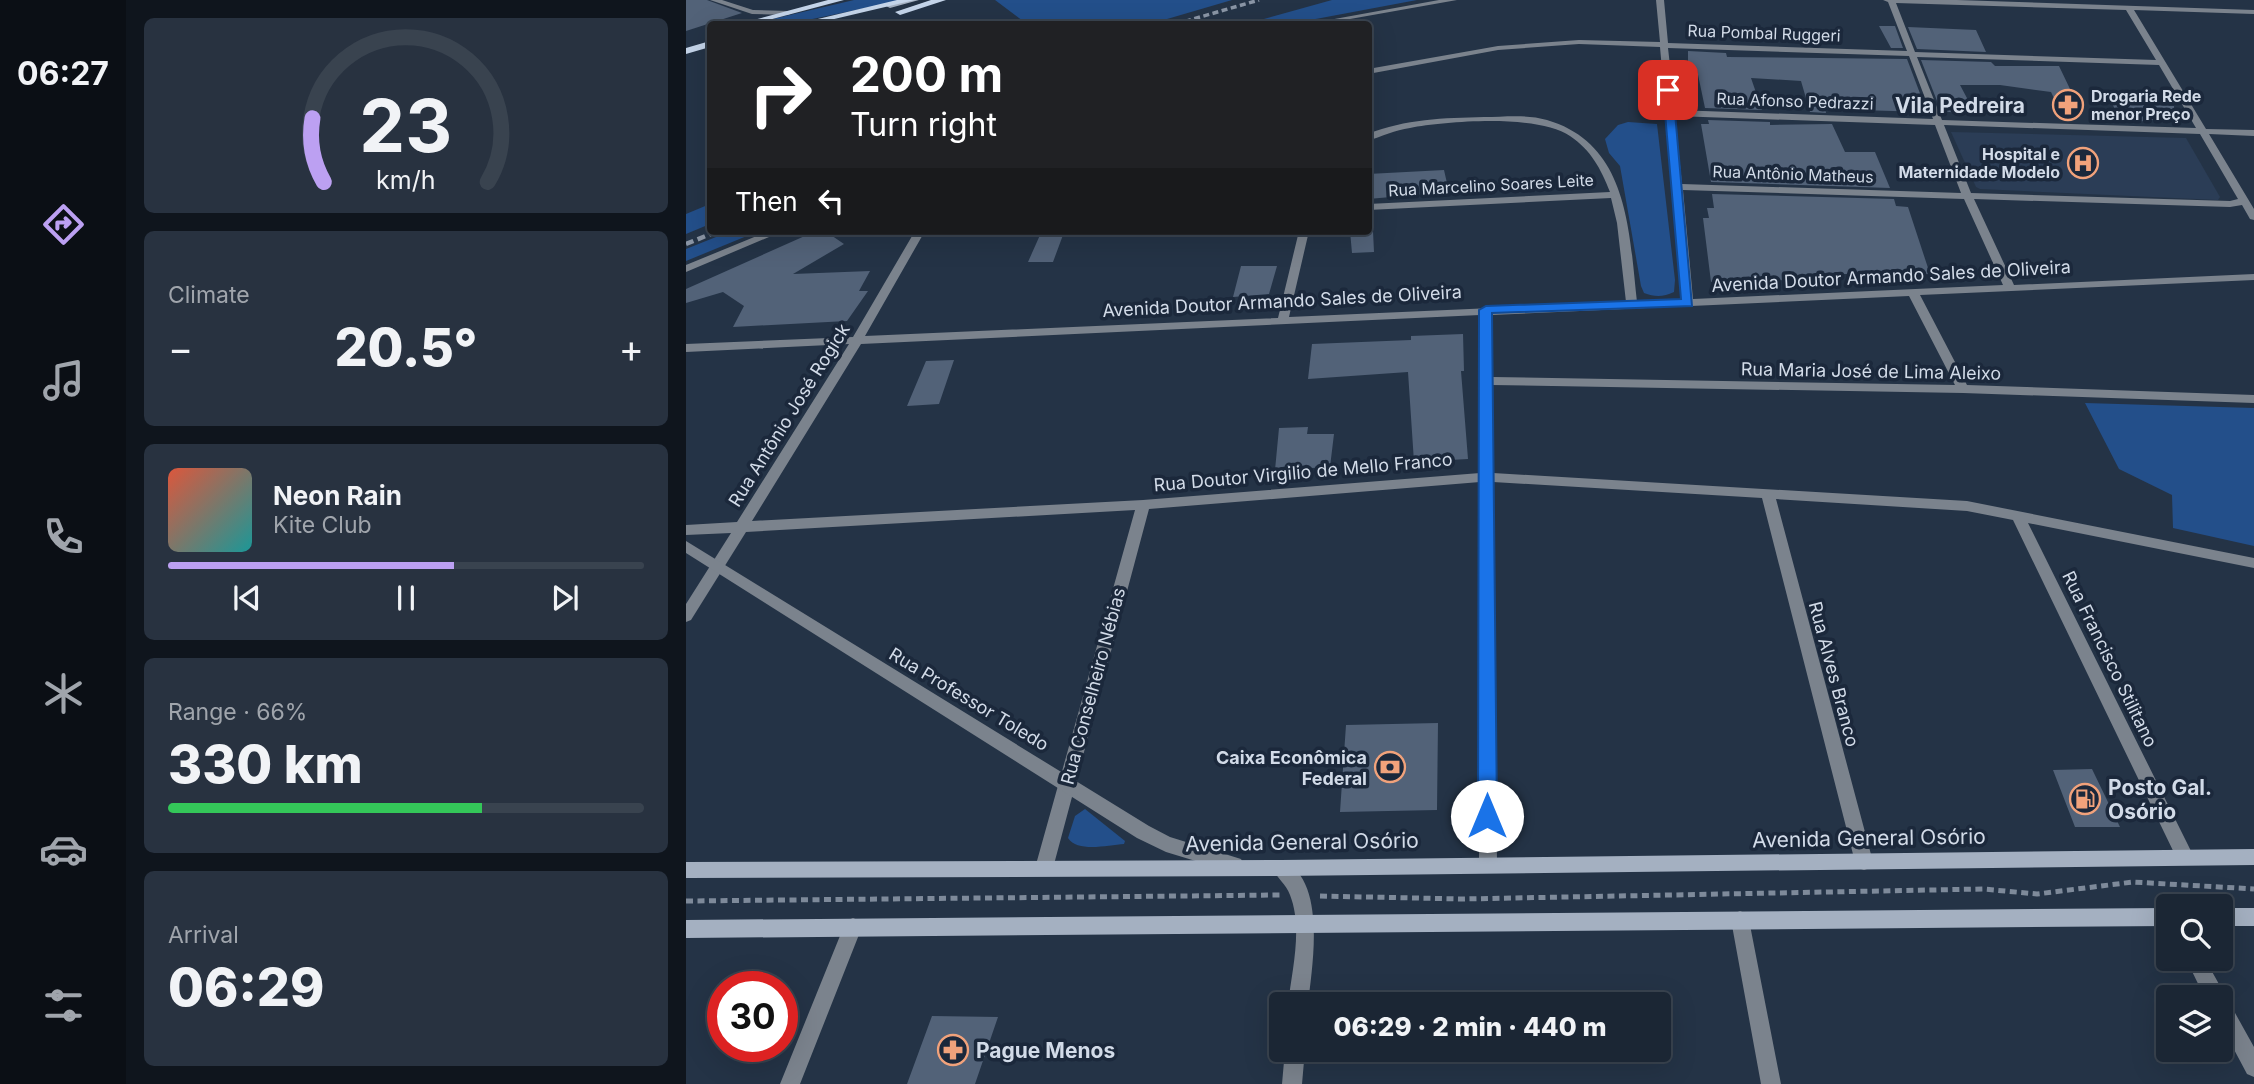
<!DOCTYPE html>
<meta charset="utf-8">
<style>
body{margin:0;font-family:Inter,sans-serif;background:#283240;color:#f1f3f6;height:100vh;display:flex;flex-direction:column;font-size:26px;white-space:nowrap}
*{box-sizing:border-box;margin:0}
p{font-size:23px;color:#a0a5ac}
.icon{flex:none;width:38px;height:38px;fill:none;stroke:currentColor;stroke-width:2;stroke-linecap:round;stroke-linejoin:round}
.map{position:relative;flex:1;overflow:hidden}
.details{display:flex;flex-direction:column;gap:18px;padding:18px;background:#0f151d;width:560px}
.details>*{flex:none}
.top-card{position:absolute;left:21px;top:21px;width:665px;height:214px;border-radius:7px;box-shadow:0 7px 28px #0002,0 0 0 2px #39434f;background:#202124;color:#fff;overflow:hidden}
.tools{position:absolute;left:1470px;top:894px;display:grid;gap:14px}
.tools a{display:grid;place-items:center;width:77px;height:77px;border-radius:7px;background:#1b2634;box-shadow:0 7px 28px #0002,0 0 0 2px #39434f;font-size:35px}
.speed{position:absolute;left:21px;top:971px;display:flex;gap:14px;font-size:35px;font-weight:700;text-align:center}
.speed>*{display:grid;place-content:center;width:91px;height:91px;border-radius:50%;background:#1b2634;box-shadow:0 7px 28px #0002,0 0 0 2px #39434f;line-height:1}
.speed .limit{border:10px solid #d22;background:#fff;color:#111}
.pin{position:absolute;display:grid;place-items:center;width:60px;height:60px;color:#fff;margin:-30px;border-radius:14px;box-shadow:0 4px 10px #0006}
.me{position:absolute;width:77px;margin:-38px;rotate:0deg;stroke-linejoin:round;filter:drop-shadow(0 0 5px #0008)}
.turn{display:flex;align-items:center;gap:24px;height:147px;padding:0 28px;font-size:32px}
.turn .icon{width:91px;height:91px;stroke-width:2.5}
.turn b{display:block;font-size:49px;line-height:60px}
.then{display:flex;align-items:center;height:66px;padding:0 28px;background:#0003;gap:14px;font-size:26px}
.big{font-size:52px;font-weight:800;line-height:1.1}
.details .card{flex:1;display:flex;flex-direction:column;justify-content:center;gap:10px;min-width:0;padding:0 24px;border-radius:10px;background:#283240}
.details .dial{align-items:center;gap:0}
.dial svg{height:182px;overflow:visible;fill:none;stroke:#39434f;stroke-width:7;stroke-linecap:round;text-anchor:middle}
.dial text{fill:#f1f3f6;stroke:none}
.song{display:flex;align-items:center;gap:21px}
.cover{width:84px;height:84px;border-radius:10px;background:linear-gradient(135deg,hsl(10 70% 55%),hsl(180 70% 35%))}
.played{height:7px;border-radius:4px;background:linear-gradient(90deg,#bca0f2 60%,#39434f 60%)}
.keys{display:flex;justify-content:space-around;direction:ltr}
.heat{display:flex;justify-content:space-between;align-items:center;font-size:38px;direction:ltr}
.charge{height:10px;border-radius:5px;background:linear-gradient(90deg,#34c759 66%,#39434f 0)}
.trip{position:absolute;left:583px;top:992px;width:402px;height:70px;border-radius:7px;background:#1b2634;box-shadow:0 7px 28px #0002,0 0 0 2px #39434f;font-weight:800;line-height:70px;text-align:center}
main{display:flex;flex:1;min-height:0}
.tab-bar{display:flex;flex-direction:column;width:126px;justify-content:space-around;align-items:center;background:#0b0f15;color:#a0a5ac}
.tab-bar .icon{width:49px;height:49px}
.tab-bar .on{color:#bca0f2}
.tab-bar b{font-size:32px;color:#f1f3f6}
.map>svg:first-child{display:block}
</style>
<main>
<nav class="tab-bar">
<b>06:27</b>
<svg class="icon on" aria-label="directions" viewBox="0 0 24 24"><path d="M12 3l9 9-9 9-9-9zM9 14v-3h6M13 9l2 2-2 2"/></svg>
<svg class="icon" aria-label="music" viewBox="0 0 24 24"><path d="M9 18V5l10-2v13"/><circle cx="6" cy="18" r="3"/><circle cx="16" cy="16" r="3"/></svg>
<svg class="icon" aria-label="phone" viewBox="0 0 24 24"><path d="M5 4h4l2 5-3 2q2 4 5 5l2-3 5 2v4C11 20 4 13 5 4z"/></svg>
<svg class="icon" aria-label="climate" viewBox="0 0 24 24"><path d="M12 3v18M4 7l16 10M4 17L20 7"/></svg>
<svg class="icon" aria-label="car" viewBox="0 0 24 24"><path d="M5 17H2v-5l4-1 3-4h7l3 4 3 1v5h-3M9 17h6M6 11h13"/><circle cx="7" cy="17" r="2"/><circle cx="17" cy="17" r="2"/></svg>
<svg class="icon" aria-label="filters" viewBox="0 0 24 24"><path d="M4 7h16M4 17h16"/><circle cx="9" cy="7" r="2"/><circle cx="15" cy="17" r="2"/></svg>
</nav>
<section class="details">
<div class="card dial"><svg viewBox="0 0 100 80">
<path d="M14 69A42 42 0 1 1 86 69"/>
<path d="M14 69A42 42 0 0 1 9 41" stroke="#bca0f2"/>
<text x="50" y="56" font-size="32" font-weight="700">23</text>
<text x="50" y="72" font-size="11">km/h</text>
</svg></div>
<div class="card"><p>Climate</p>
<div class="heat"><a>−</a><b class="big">20.5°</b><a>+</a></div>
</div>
<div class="card">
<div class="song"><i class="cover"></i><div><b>Neon Rain</b><p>Kite Club</p></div></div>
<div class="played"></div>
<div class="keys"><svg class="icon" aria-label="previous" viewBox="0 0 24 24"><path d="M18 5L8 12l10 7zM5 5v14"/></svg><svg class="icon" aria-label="pause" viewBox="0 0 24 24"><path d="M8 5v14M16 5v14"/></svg><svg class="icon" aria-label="next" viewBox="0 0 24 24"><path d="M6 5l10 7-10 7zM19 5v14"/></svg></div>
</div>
<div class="card"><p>Range · 66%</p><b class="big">330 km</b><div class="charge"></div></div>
<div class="card"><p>Arrival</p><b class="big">06:29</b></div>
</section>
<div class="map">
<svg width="1568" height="1084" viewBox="0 0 1568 1084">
<rect width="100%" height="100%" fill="#243346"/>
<path fill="#2b3d56" d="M1265,132L1500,138L1534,197L1532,200L1294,189L1290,187Z"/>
<path fill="#234f8a" d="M168,0H219L102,24H65Z
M309,0H546L464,24H341Z
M646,0H731L603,24H560Z
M942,122L971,124L989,280L988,292C977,297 969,297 958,293L955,286L934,166L923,153L919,139L932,125Z
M24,204V224L0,234V214Z
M45,231H73L0,261V249Z
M1399,403L1568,408V546L1487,528L1486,495L1433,469Z
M399,809L439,841L438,844C422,845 392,853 382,838L389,816Z"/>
<path fill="#526278" d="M0,0H21L56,13L0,31Z
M1193,26H1209L1217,48H1205Z
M1222,27L1290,30L1300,52L1231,49Z
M1002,51L1040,53L1041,57L1221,59L1241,112L1139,109L1140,113L1124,112L1115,81L1065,78L1076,110L1019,108L1011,70L1002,69Z
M1235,60L1305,62L1309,66H1373L1396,114L1375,113L1365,92L1314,85H1274L1290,115L1255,111Z
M1426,104L1488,106V118L1438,123Z
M1022,120L1084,122V125L1146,124L1159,152H1189L1204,188L1025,182L1015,124H1023Z
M758,170L763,192L682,199V174Z
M1026,194L1208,199L1210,206L1222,207L1244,274H1134L1135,277L1106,276L1107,280L1025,282L1017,218H1023L1021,208H1028Z
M130,231H139L158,244L107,274L184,271L173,291H182L161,321L47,327L58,306L37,292L0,303V289Z
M664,231H687L688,252L666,253Z
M354,235H377L367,262H342Z
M555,266H591L583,294L547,297Z
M777,334L778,371H775L782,459L728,462L722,372L622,379L626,344L725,340V336Z
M268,360L253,404L221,406L240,361Z
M622,427L621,434H648L644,467L589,470L593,428Z
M752,723L751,810L654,812L660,725Z
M1406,769L1434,827H1389L1367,770Z
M246,1016L312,1017L289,1084H221Z"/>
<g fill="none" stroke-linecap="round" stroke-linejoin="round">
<path stroke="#7e8a9a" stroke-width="5" stroke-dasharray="7 4.5" stroke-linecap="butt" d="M634,896L776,899L1297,889L1351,894L1447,882L1568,889
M0,901L594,895"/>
<path fill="#7b838d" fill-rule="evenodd" d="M24,0H36L67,10L102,11L106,13L102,15L66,14Z
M753,0H771L636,24H621Z
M970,0H978L982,43L1221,51L1202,2L1197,0H1271L1568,10V14L1448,10L1520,129L1568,130V136L1523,134L1568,209V220L1564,219L1556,205L1544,207L1288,199L1328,285L1568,274V280L1234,295L1281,385L1568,395V403L1277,393L806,385L807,473L1281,501L1568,558V568L1342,523L1505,851L1508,857L1505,863L1499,865L1493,863L1327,520L1281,511L1090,499L1187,862L1184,868L1178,870L1172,868L1169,862L1076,498L807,482L811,863L808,869L802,871L796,869L793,863L794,482L463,509L367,868L364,874L358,876L352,874L349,868L449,510L60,532L5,620L0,622V604L45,533L0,535V525L51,522L163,344L0,352V344L167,337L229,231H239L179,336L592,318L613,231H623L603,317L940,302L931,223L925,198L682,210V204L924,192C915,169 905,150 884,136C853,114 761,121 724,128C709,130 696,136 682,141V134C719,119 758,118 798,117C818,117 841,114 861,120C943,144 943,231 951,302L996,300L974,47L893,44L812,50L682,74V69L812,46L893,40L974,42ZM1210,3L1440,10L1470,60L1229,52ZM982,48L1223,56L1247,119L989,110ZM1231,57L1473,65L1510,128L1256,120ZM989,116L1249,125L1275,193L996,184ZM1258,125L1514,134L1552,199L1544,201L1285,193ZM997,190L1278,199L1317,285L1007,299ZM1223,296L1269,385L806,377V315ZM794,315V473L457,500L66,521L175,344Z
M83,231H97L0,272V265Z
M595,860C642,878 626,967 622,1004H602C606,970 617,928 604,895C600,884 591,878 586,868L589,862Z
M1054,911L1061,914L1063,920L1095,1084H1075L1045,920L1047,914Z
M167,918L174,921L176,927L114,1084H94L160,921Z
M1500,959H1519L1568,1047V1077L1561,1074L1535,1025V998H1519Z
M599,1050H619L616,1084H596Z"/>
<path fill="#7b838d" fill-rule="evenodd" d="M0,541L463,826L484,837L555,859L558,865L555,871L549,873L480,852L451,838L0,553Z"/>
<path fill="#a4b0c1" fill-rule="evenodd" d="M219,0H233L204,8L200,6Z
M1568,849V865L595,876L0,878V862L595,860Z
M1482,908V926L0,938V920Z
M1535,908H1568V926H1535Z"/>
<path fill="#c4d4e9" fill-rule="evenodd" d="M142,0H158L68,24H53Z
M211,0H229L127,24H111Z
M245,0H260L214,15L209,12Z
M24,41V47L0,54V48Z"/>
<path stroke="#8a95a5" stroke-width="3.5" stroke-dasharray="6 3.5" stroke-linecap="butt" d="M490,24L573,0"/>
<path stroke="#8a95a5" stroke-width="4.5" stroke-dasharray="8 4.5" stroke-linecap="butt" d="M0,244L32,231"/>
</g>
<path fill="#1a73e8" stroke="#114b97" stroke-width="2" d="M982,87L987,90L1006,306L806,313L811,816L808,823L801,825L794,823L792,816L793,310L800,306L995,299L977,90Z"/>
<defs>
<g id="pharmacy-ring" transform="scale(1.575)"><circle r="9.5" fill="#1b283b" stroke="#f1a27b" stroke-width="1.5"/><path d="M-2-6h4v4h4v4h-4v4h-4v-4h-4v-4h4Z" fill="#f1a27b"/></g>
<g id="hospital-ring" transform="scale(1.575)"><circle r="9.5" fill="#1b283b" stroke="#f1a27b" stroke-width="1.5"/><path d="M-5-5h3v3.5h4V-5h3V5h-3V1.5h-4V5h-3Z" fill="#f1a27b"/></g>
<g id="bank-ring" transform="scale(1.575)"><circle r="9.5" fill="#1b283b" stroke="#f1a27b" stroke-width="1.5"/><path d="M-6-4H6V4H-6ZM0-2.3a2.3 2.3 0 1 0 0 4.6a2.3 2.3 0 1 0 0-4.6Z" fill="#f1a27b"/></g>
<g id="fuel-ring" transform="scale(1.575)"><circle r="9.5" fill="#1b283b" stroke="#f1a27b" stroke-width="1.5"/><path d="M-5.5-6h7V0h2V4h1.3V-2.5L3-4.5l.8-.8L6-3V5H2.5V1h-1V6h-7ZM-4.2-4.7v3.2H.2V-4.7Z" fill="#f1a27b"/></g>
</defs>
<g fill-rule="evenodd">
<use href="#pharmacy-ring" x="1382" y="105"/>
<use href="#hospital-ring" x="1397" y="163"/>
<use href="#bank-ring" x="704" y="767"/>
<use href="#fuel-ring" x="1399" y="799"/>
<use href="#pharmacy-ring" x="267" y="1050"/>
</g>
<g text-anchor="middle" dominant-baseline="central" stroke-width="7" stroke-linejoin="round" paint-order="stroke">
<g font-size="16" fill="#d2dbe8" stroke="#1b283b">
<text transform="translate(1078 33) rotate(2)">Rua Pombal Ruggeri</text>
<text transform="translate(1109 101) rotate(2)">Rua Afonso Pedrazzi</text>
<text transform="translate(1107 174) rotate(2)">Rua Antônio Matheus</text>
<text transform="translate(805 185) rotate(-3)">Rua Marcelino Soares Leite</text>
</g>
<g font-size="16" font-weight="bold" fill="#d2dbe8" stroke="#1b283b" text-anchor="start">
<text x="1405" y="96">Drogaria Rede<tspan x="1405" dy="18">menor Preço</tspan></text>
<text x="1374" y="154" text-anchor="end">Hospital e<tspan x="1374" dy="18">Maternidade Modelo</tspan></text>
</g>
<g font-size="18" fill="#d2dbe8" stroke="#1b283b">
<text transform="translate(1205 276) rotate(-3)">Avenida Doutor Armando Sales de Oliveira</text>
<text transform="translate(596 301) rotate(-3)">Avenida Doutor Armando Sales de Oliveira</text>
<text transform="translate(1185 371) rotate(1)">Rua Maria José de Lima Aleixo</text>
<text transform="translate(103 415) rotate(-58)">Rua Antônio José Rogick</text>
<text transform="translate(617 472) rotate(-5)">Rua Doutor Virgilio de Mello Franco</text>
<text transform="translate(1424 659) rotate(64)">Rua Francisco Stilitano</text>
<text transform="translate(1148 674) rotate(75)">Rua Alves Branco</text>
<text transform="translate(407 686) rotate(-75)">Rua Conselheiro Nébias</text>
<text transform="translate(283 699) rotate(31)">Rua Professor Toledo</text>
</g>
<g font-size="18" font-weight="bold" fill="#d2dbe8" stroke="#1b283b" text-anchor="end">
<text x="681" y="757">Caixa Econômica<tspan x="681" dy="21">Federal</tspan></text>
</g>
<g font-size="21" font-weight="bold" fill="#d2dbe8" stroke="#1b283b">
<text x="1274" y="105">Vila Pedreira</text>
</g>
<g font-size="21" font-weight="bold" fill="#d2dbe8" stroke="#1b283b" text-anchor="start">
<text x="1422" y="787">Posto Gal.<tspan x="1422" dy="24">Osório</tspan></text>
<text x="290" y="1050">Pague Menos</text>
</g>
<g font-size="21" fill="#d2dbe8" stroke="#1b283b">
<text transform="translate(1183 838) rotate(-1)">Avenida General Osório</text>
<text transform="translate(616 842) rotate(-1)">Avenida General Osório</text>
</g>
</g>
</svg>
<div class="tools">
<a><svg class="icon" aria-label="search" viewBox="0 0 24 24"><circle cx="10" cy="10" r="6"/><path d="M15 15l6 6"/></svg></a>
<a><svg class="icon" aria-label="layers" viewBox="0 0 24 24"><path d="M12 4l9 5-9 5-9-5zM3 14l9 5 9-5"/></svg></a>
</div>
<div class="speed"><div class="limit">30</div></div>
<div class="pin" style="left:982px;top:90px;background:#d93025"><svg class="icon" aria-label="arrive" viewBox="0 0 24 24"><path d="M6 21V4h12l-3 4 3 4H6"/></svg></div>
<svg class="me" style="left:801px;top:816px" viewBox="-20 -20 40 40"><circle r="19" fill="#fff"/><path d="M0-13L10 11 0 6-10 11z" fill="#1a73e8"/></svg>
<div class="trip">06:29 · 2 min · 440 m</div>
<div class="top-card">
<div class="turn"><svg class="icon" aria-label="right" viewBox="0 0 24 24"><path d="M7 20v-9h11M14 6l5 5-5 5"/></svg><div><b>200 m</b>Turn right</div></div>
<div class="then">Then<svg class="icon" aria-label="left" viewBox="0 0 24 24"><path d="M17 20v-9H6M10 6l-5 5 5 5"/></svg></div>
</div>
</div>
</main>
